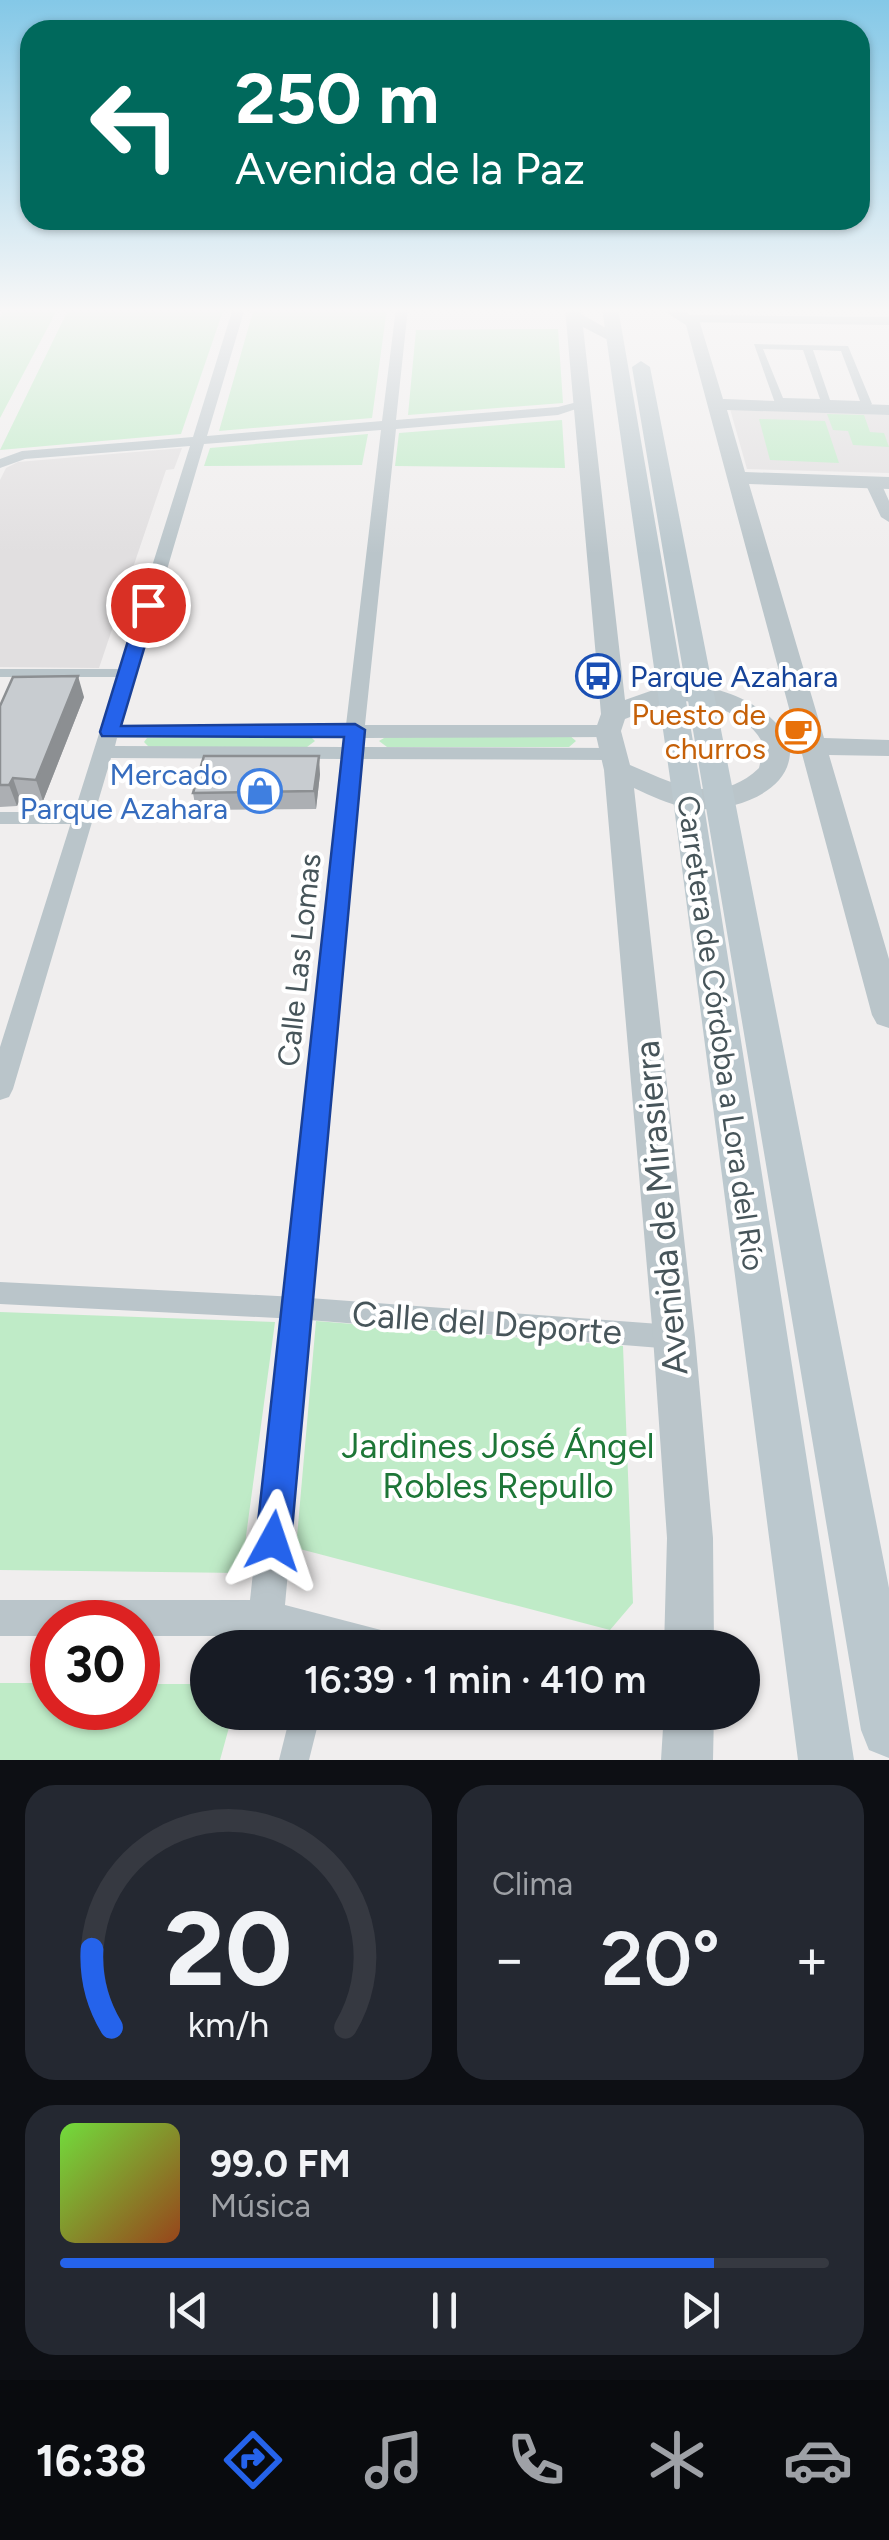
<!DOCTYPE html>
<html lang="es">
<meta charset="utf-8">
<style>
body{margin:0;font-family:Figtree,sans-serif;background:#242831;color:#f1f3f6;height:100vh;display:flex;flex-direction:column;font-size:38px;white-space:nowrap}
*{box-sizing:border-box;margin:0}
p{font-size:32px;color:#9ea1a6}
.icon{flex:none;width:55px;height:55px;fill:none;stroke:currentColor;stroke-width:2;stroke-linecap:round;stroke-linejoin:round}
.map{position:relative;height:1760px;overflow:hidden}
.panel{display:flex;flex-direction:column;gap:25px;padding:25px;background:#0d0f14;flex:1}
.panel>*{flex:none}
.top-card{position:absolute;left:20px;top:20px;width:850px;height:210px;border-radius:30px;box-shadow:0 2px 8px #0004;background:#00695c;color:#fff;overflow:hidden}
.speed{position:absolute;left:30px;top:1600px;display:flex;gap:20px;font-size:50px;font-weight:700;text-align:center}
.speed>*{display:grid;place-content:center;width:130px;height:130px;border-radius:50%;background:#171b24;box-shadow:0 2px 8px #0004;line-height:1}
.speed .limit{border:15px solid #d22;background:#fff;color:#111}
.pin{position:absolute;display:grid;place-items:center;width:85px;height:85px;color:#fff;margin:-42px;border:5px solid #fff;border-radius:50%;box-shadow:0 2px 10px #0007}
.me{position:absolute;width:110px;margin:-55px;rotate:5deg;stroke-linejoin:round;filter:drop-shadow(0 0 8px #0008)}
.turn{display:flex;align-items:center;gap:35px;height:210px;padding:0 50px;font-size:45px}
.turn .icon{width:130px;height:130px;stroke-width:2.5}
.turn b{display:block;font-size:70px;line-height:85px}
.big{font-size:75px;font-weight:600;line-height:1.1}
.panel .widget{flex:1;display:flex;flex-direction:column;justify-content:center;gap:15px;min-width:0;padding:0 35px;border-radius:30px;background:#242831}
.panel .dial{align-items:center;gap:0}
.dial svg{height:260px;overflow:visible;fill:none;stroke:#363941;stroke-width:7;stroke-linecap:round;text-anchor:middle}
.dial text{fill:#f1f3f6;stroke:none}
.song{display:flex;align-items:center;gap:30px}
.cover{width:120px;height:120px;border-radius:15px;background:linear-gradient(135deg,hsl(100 70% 55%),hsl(20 70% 35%))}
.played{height:10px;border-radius:5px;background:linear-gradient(90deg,#2563eb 85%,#363941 85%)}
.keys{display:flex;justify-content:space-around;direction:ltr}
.heat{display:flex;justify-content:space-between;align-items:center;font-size:55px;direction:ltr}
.panel .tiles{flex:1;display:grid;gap:25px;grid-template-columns:1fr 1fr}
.widget:last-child{grid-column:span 2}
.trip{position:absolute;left:190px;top:1630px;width:570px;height:100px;border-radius:50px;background:#171b24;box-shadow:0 2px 8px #0004;font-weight:600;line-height:100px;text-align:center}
.tabs{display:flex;height:160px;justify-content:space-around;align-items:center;background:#090b0e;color:#9ea1a6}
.tabs .icon{width:70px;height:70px}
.tabs .active{color:#2563eb}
.tabs b{font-size:45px;color:#f1f3f6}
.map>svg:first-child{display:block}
</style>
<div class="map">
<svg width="889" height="1760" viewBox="0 0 889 1760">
<rect width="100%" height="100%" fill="#f0eeee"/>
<path fill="#e1dfe0" d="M730,409L889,415V473L747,469Z
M182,448L174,469L166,470L99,668L0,667V480L6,468L18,462Z"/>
<path fill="#bfebc7" d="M5,308H58L0,418V317Z
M69,308H224L181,434L0,450Z
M254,308H387L372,418L219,431Z
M558,329L563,403L408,415L416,330Z
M827,414L864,415L870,432L884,433L889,447L853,445L848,431L833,430Z
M759,419L825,421L839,463L770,460Z
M562,420L565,468L395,466L399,433Z
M368,434L362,465L204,466L210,448Z
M309,735L315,741L307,747H149L144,742L147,738Z
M389,735H569L576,741L569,747H387L379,741Z
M0,1312L275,1322L241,1573L0,1570Z
M316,1321L623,1346L633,1603L610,1630L296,1548Z
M0,1683H52V1708H138V1684H207L208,1712L233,1713L220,1760H0Z"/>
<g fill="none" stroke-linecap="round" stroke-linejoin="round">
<path fill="#bac5ca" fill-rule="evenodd" d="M754,344L848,346L872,404L867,407L833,406L832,410L828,411L822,406L775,403ZM763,349L803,350L820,399L783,398ZM813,350L841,351L860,401L830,400Z
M0,669H128L135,673L128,677H0Z
M0,812H83L91,818L83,824H0Z
M0,1282L296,1297L673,1325L682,1329L685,1337L682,1345L673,1349L296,1319L0,1304Z
M291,1712H321L309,1760H279Z"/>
<path fill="#bac5ca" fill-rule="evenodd" d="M233,308H245L207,436L382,421L396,308H408L396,420L558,407L581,401L588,405L558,415L396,429L365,725H608L618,731L608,737L364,738L363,747L612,748L622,754L612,760L362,759L285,1605L381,1630L394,1635L399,1648H309L266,1636H138V1622H52V1636H0V1600H250L342,759L111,758L13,1089L9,1097L0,1100V1047L190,446L25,459L0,468V459L22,451L193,437ZM381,430L346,725L121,726L204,444ZM117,738H344L343,747L115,746Z
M681,315L889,317V325L685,322L679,318Z
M868,480L881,483L889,501V522L881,517L865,483Z"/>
<path fill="#bac5ca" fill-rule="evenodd" d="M565,308H581V314L622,337L608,340L583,327L625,700C640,695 655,688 671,686C710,680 770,703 788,740L797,738L686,325L659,308H678L699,320L723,399L889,405V415L727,410L745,472L889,477V489L749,484L824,738L889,740V756L829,755L889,959V1028L877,1024L872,1015L802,754L790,753C788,797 723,814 687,808C668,804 651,796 634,788L695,1337L713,1538L714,1648H664L667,1538L653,1337L604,770L595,731L601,714ZM671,701C703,699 750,713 764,746L759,768C718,807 674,784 630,765L621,731L625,719Z
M664,1712H714L713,1760H661Z"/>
<path fill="#bbc8ce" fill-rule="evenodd" d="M602,308H618L703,799L854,1760H798L673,799Z
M641,361L650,367L889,1588V1758L869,1750L861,1730L632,367Z"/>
</g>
<path fill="#acafb3" d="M84,697L43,801L20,799L17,806L0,807V706Z
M320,774L316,809L196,810L193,793Z"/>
<path fill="#8c8f92" d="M78,676L84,697L43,801L36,780Z
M319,756L320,774L316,809L314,791Z
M13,778L20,799L17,806L9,785Z"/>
<path fill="#c8ccd0" stroke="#8c8f92" stroke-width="2.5" d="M78,676L36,780L13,778L9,785H0V706L13,677Z
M204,756H319L314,791L193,793Z"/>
<linearGradient id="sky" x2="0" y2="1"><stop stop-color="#84c8e7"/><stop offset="0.56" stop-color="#f8f7f7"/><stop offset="1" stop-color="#f8f7f7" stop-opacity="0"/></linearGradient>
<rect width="889" height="554" fill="url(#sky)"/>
<path fill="#2563eb" stroke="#184099" stroke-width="2.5" d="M148,599L157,605L121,726L355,724L365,730L291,1541L286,1553L273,1558L261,1553L256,1541L344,737L102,736L100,732L139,605Z"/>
<defs>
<g id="bus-ring" transform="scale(2.25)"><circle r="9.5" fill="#fff" stroke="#1a4fb4" stroke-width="1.5"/><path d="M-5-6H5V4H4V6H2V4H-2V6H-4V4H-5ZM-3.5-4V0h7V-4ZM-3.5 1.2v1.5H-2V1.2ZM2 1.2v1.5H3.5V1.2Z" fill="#1a4fb4"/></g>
<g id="cafe-ring" transform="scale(2.25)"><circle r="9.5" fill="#fff" stroke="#e8710a" stroke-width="1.5"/><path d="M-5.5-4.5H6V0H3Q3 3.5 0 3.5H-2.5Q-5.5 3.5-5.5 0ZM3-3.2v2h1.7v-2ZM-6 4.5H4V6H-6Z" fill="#e8710a"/></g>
<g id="shop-ring" transform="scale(2.25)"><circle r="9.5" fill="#fff" stroke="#3f7fe0" stroke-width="1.5"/><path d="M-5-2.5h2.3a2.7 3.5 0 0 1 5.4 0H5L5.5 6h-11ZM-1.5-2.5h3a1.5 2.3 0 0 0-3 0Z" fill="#3f7fe0"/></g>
</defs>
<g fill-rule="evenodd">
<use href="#bus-ring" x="598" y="676"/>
<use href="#cafe-ring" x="798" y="731"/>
<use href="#shop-ring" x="260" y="791"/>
</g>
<g text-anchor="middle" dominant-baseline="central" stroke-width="8" stroke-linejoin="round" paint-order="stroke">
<g font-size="30" fill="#164399" stroke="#fff" text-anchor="start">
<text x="630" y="676">Parque Azahara</text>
</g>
<g font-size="30" fill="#c56008" stroke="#fff" text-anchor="end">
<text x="766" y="714">Puesto de<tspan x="766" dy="34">churros</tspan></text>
</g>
<g font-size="30" fill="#366cbe" stroke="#fff" text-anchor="end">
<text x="228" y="774">Mercado<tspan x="228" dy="34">Parque Azahara</tspan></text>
</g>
<g font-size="30" fill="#47555a" stroke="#fff">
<text transform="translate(299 960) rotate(-84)">Calle Las Lomas</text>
<text transform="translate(721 1033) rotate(82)">Carretera de Córdoba a Lora del Río</text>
</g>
<g font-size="35" fill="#47555a" stroke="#fff">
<text transform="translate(661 1208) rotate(-95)">Avenida de Mirasierra</text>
<text transform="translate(487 1323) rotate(4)">Calle del Deporte</text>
</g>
<g font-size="35" fill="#1d7637" stroke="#fff">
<text x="498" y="1446">Jardines José Ángel<tspan x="498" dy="40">Robles Repullo</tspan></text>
</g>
</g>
</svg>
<div class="speed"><div class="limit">30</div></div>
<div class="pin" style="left:148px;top:605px;background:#d93025"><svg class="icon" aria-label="arrive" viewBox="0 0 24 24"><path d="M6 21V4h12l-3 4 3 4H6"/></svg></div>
<svg class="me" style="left:273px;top:1541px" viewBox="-20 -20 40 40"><path d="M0-17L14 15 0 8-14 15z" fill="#2563eb" stroke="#fff" stroke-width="4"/></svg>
<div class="trip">16:39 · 1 min · 410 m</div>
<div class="top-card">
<div class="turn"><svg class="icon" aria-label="left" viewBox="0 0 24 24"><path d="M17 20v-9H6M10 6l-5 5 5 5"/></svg><div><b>250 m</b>Avenida de la Paz</div></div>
</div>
</div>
<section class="panel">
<div class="tiles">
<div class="widget dial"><svg viewBox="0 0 100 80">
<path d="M14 69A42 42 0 1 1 86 69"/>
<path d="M14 69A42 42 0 0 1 8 45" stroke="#2563eb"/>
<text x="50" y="56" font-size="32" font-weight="700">20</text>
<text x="50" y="72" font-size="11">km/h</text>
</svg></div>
<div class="widget"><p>Clima</p>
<div class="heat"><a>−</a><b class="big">20°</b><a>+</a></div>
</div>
<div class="widget">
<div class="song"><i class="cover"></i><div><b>99.0 FM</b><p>Música</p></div></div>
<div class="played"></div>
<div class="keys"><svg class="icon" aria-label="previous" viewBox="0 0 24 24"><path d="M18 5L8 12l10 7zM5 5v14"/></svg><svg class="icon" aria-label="pause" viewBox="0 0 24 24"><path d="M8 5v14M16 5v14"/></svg><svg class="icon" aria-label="next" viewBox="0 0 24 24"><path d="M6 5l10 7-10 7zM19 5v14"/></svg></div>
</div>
</div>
</section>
<nav class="tabs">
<b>16:38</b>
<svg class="icon active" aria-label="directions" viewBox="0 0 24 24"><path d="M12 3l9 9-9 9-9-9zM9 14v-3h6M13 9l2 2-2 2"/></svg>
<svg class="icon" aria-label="music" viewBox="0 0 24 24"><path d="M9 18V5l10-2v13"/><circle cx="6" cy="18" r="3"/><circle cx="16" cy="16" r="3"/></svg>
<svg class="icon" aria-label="phone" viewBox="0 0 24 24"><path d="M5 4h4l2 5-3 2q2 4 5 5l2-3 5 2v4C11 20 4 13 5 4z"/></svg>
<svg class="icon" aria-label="climate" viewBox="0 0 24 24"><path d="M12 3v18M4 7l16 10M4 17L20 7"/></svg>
<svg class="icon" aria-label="car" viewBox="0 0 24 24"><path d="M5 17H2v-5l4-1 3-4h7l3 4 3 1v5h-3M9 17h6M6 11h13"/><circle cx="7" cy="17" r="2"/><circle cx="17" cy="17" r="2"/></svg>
</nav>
